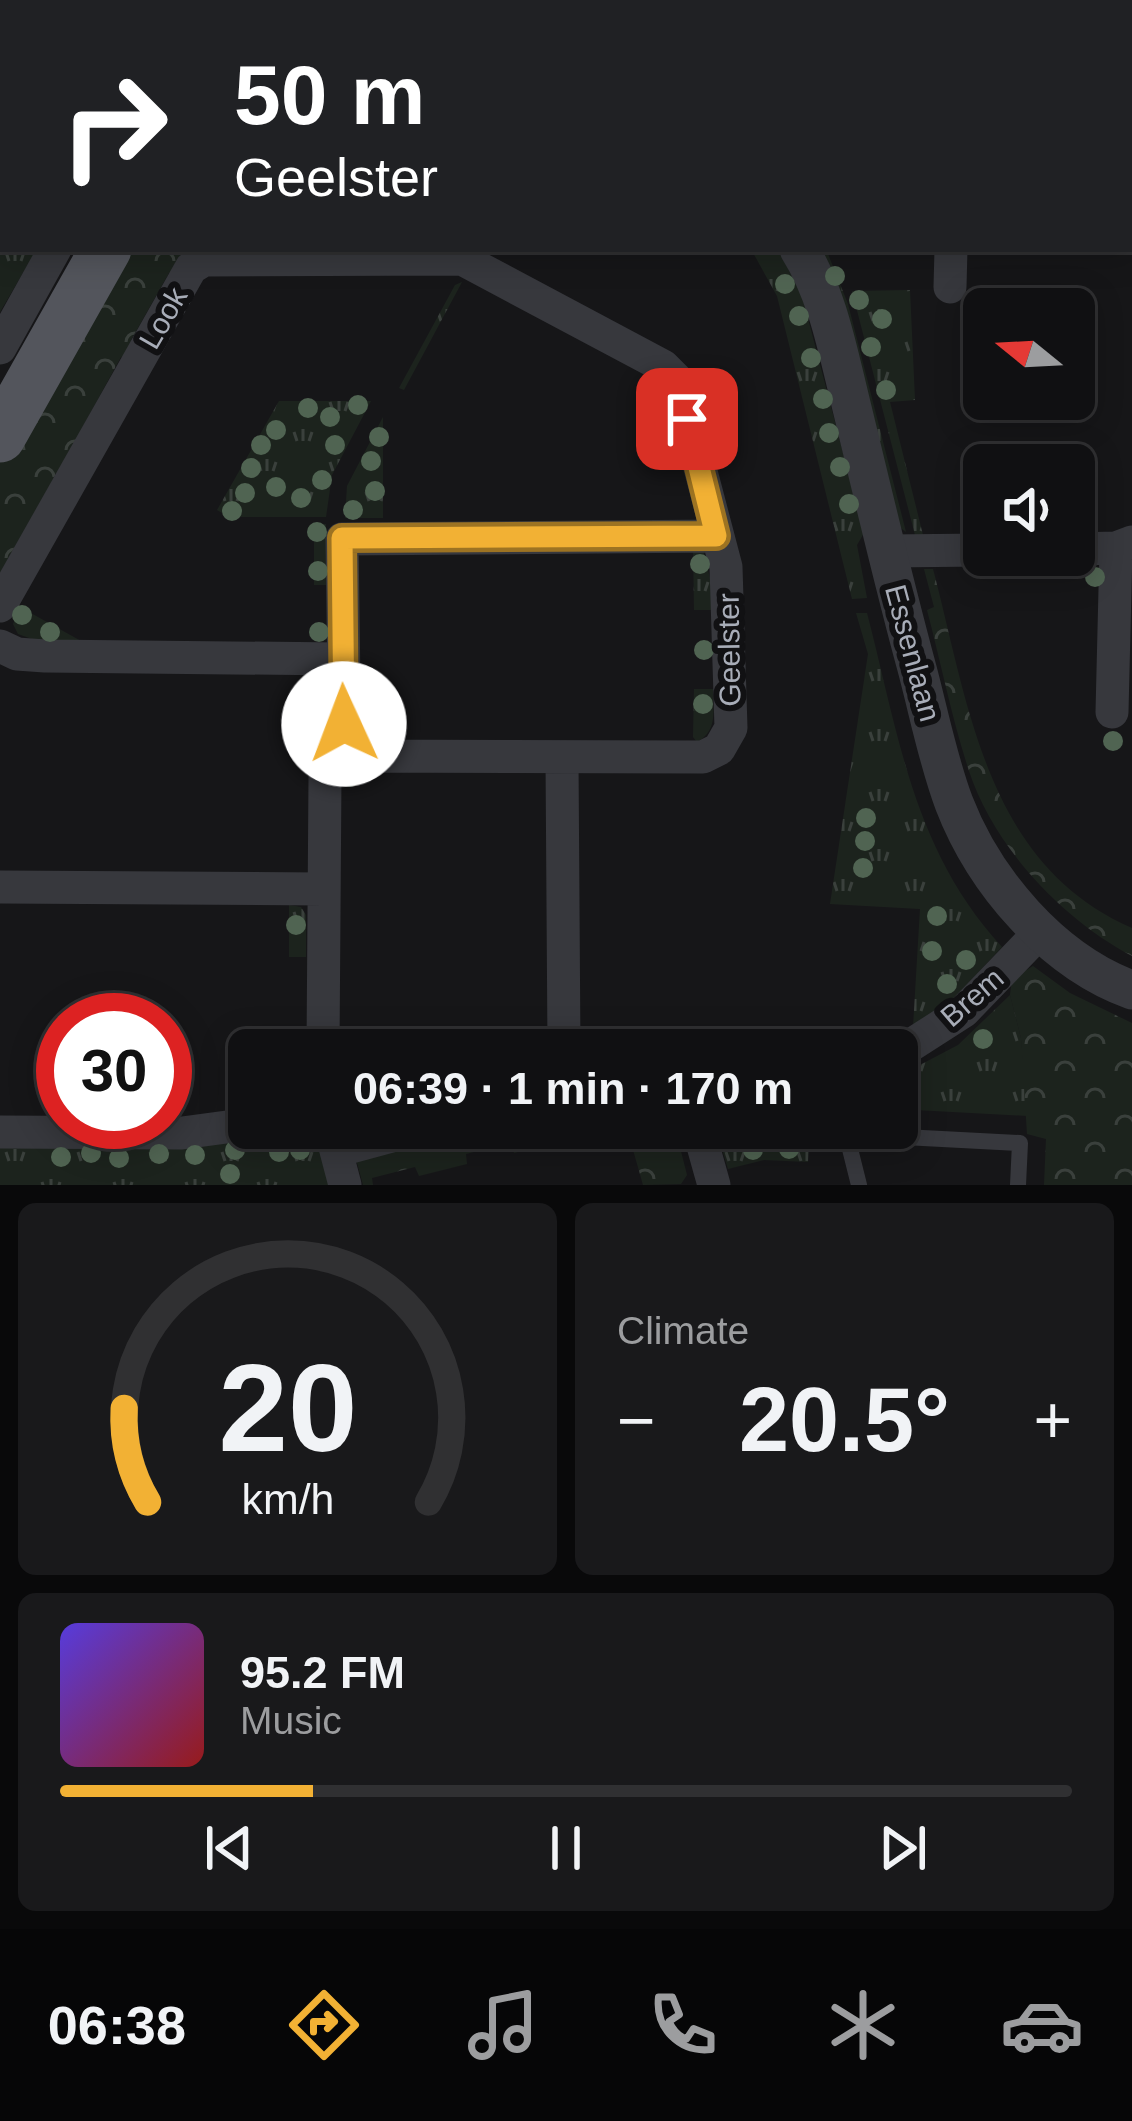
<!DOCTYPE html>
<meta charset="utf-8">
<style>
body{margin:0;font-family:Arial,sans-serif;background:#19191b;color:#f1f3f6;height:100vh;display:flex;flex-direction:column;font-size:45px;white-space:nowrap}
*{box-sizing:border-box;margin:0}
p{font-size:39px;color:#9c9d9f}
.icon{flex:none;width:66px;height:66px;fill:none;stroke:currentColor;stroke-width:2;stroke-linecap:round;stroke-linejoin:round}
.map{position:relative;height:1185px;overflow:hidden}
.details{display:flex;flex-direction:column;gap:18px;padding:18px;background:#09090a;flex:1}
.details>*{flex:none}
.guide{position:absolute;left:0px;top:0px;width:1134px;height:252px;box-shadow:0 6px 30px #0003,0 0 0 3px #303032;background:#202124;color:#fff;overflow:hidden}
.needle{width:78px;rotate:288deg}
.controls{position:absolute;left:963px;top:288px;display:grid;gap:24px}
.controls a{display:grid;place-items:center;width:132px;height:132px;border-radius:18px;background:#101012;box-shadow:0 6px 30px #0003,0 0 0 3px #303032;font-size:60px}
.speed{position:absolute;left:36px;top:993px;display:flex;gap:24px;font-size:60px;font-weight:700;text-align:center}
.speed>*{display:grid;place-content:center;width:156px;height:156px;border-radius:50%;background:#101012;box-shadow:0 6px 30px #0003,0 0 0 3px #303032;line-height:1}
.speed .limit{border:18px solid #d22;background:#fff;color:#111}
.pin{position:absolute;display:grid;place-items:center;width:102px;height:102px;color:#fff;margin:-51px;border-radius:24px;box-shadow:0 6px 18px #0006}
.me{position:absolute;width:132px;margin:-66px;rotate:358deg;stroke-linejoin:round;filter:drop-shadow(0 0 9px #0008)}
.turn{display:flex;align-items:center;gap:42px;height:252px;padding:0 36px;font-size:54px}
.turn .icon{width:156px;height:156px;stroke-width:2.5}
.turn b{display:block;font-size:84px;line-height:102px}
.big{font-size:90px;font-weight:700;line-height:1.1}
.details .card{flex:1;display:flex;flex-direction:column;justify-content:center;gap:18px;min-width:0;padding:0 42px;border-radius:18px;background:#19191b}
.details .dial{align-items:center;gap:0}
.dial svg{height:312px;overflow:visible;fill:none;stroke:#303032;stroke-width:7;stroke-linecap:round;text-anchor:middle}
.dial text{fill:#f1f3f6;stroke:none}
.song{display:flex;align-items:center;gap:36px}
.cover{width:144px;height:144px;border-radius:18px;background:linear-gradient(135deg,hsl(250 70% 55%),hsl(0 70% 35%))}
.played{height:12px;border-radius:6px;background:linear-gradient(90deg,#f2b134 25%,#303032 25%)}
.keys{display:flex;justify-content:space-around;direction:ltr}
.heat{display:flex;justify-content:space-between;align-items:center;font-size:66px;direction:ltr}
.details .tiles{flex:1;display:grid;gap:18px;grid-template-columns:1fr 1fr}
.card:last-child{grid-column:span 2}
.trip{position:absolute;left:228px;top:1029px;width:690px;height:120px;border-radius:18px;background:#101012;box-shadow:0 6px 30px #0003,0 0 0 3px #303032;font-weight:700;line-height:120px;text-align:center}
.dock{display:flex;height:192px;justify-content:space-around;align-items:center;background:#060607;color:#9c9d9f}
.dock .icon{width:84px;height:84px}
.dock .selected{color:#f2b134}
.dock b{font-size:54px;color:#f1f3f6}
.map>svg:first-child{display:block}
</style>
<div class="map">
<svg width="1132" height="1185" viewBox="0 0 1132 1185">
<defs>
<pattern id="grass-tufts" width="24" height="20" patternUnits="userSpaceOnUse" patternTransform="scale(3)"><rect width="24" height="20" fill="#1c231d"/><path d="M3 7l-1-3M5 7V3M7 7l1-3M15 17l-1-3M17 17v-4M19 17l1-3" fill="none" stroke="#3a403c"/></pattern>
<pattern id="forest-crowns" width="20" height="18" patternUnits="userSpaceOnUse" patternTransform="scale(3)"><rect width="20" height="18" fill="#1c231d"/><path d="M2 6a3 3 0 1 1 6 0M12 15a3 3 0 1 1 6 0" fill="none" stroke="#3a403c"/></pattern>
</defs>
<rect width="100%" height="100%" fill="#161618"/>
<path fill="url(#grass-tufts)" d="M0,0H180L3,3V249H37L0,312Z
M891,0H1132V3H891Z
M751,249H777L801,292L864,533L857,545L867,598L852,599L777,296Z
M815,249H826L848,304L906,532L898,526Z
M462,282L404,390L399,388L455,285Z
M910,290L915,400L890,402L923,535H915L852,291Z
M279,401H371L332,475L326,517H229L217,510Z
M383,417V518H345L347,486Z
M314,524H326V585H314Z
M693,546H702L712,586L713,610H694Z
M20,607L81,641L35,640L18,634L13,624Z
M856,613H867C899,736 913,850 1002,947L942,1011L913,1027L920,909L830,904L868,654Z
M310,667L326,671V740H321L313,764Z
M694,689H713C713,710 718,731 697,742L693,737Z
M289,905L301,907L306,915V957H289Z
M1010,995L1021,1038L1028,1116L897,1109V1077L958,1045Z
M279,1128H316L335,1185H0V1144L225,1142Z
M724,1128H810L808,1162L764,1160L728,1169L720,1143Z"/>
<path fill="url(#forest-crowns)" d="M121,249H194L179,269L169,273L131,340V354L121,357L82,428L83,440L73,444L0,573V463Z
M924,569H933C969,706 986,864 1132,928V956C1062,919 994,847 969,771C952,719 941,663 927,610L934,607Z
M1033,966L1070,993L1132,1023V1185H1044L1046,1139L1027,1134L1021,1038L1010,995L1012,979Z
M454,1128H609L514,1153L512,1142L466,1154L467,1164L419,1176L415,1167L372,1178L373,1185H363L356,1159L365,1153Z
M620,1128H675L687,1175L681,1184L643,1185L628,1132Z"/>
<g fill="none" stroke-linecap="round" stroke-linejoin="round">
<path stroke="#37383d" stroke-width="16" d="M845,1129L859,1185
M847,1134L1020,1143L1018,1185"/>
<path stroke="#37383d" stroke-width="33" d="M526,2L527,0
M192,3L194,0
M871,3V0
M1131,124H1132
M1131,200H1132
M950,287L951,249
M0,348L55,249
M1074,549L1116,548L1132,542
M887,551L984,550
M0,606L191,268L204,260L462,259L663,366L677,380L726,567L731,728L719,749L703,757L345,756L330,763L325,776L323,1050
M0,646L17,654L45,656L341,659
M1112,712L1116,548
M345,756L342,539L716,536
M562,759L564,1050
M0,887L324,889
M897,1054L964,1011L1040,932
M330,1128L345,1185
M698,1128L714,1185
M0,1132L182,1133L249,1124
M336,1151L421,1128"/>
<path stroke="#37383d" stroke-width="39" d="M411,0L415,3
M799,249C828,295 838,352 851,404C872,490 892,576 915,661C928,708 937,758 954,803C984,881 1052,961 1132,990"/>
<path stroke="#53555c" stroke-width="51" d="M244,3L245,0
M0,437L106,249"/>
</g>
<g fill="#506452">
<circle cx="835" cy="276" r="10"/>
<circle cx="785" cy="284" r="10"/>
<circle cx="859" cy="300" r="10"/>
<circle cx="799" cy="316" r="10"/>
<circle cx="882" cy="319" r="10"/>
<circle cx="871" cy="347" r="10"/>
<circle cx="811" cy="358" r="10"/>
<circle cx="886" cy="390" r="10"/>
<circle cx="823" cy="399" r="10"/>
<circle cx="358" cy="405" r="10"/>
<circle cx="308" cy="408" r="10"/>
<circle cx="330" cy="417" r="10"/>
<circle cx="276" cy="430" r="10"/>
<circle cx="829" cy="433" r="10"/>
<circle cx="379" cy="437" r="10"/>
<circle cx="261" cy="445" r="10"/>
<circle cx="335" cy="445" r="10"/>
<circle cx="371" cy="461" r="10"/>
<circle cx="840" cy="467" r="10"/>
<circle cx="251" cy="468" r="10"/>
<circle cx="322" cy="480" r="10"/>
<circle cx="276" cy="487" r="10"/>
<circle cx="375" cy="491" r="10"/>
<circle cx="245" cy="493" r="10"/>
<circle cx="301" cy="498" r="10"/>
<circle cx="849" cy="504" r="10"/>
<circle cx="353" cy="510" r="10"/>
<circle cx="232" cy="511" r="10"/>
<circle cx="317" cy="532" r="10"/>
<circle cx="700" cy="564" r="10"/>
<circle cx="318" cy="571" r="10"/>
<circle cx="1095" cy="577" r="10"/>
<circle cx="22" cy="615" r="10"/>
<circle cx="50" cy="632" r="10"/>
<circle cx="319" cy="632" r="10"/>
<circle cx="704" cy="650" r="10"/>
<circle cx="318" cy="703" r="10"/>
<circle cx="703" cy="704" r="10"/>
<circle cx="319" cy="732" r="10"/>
<circle cx="1113" cy="741" r="10"/>
<circle cx="350" cy="777" r="10"/>
<circle cx="866" cy="818" r="10"/>
<circle cx="865" cy="841" r="10"/>
<circle cx="863" cy="868" r="10"/>
<circle cx="937" cy="916" r="10"/>
<circle cx="296" cy="925" r="10"/>
<circle cx="932" cy="951" r="10"/>
<circle cx="966" cy="960" r="10"/>
<circle cx="947" cy="984" r="10"/>
<circle cx="983" cy="1039" r="10"/>
<circle cx="261" cy="1141" r="10"/>
<circle cx="789" cy="1149" r="10"/>
<circle cx="235" cy="1150" r="10"/>
<circle cx="300" cy="1150" r="10"/>
<circle cx="753" cy="1150" r="10"/>
<circle cx="279" cy="1152" r="10"/>
<circle cx="91" cy="1153" r="10"/>
<circle cx="159" cy="1154" r="10"/>
<circle cx="195" cy="1155" r="10"/>
<circle cx="61" cy="1157" r="10"/>
<circle cx="119" cy="1158" r="10"/>
<circle cx="230" cy="1174" r="10"/>
</g>
<g fill="none" stroke-linecap="round" stroke-linejoin="round">
<g stroke="#9d7322" stroke-width="30">
<path id="route" d="M344,724L342,538L716,536L687,419"/>
</g>
<use href="#route" stroke="#f2b134" stroke-width="21"/>
</g>
<g text-anchor="middle" dominant-baseline="central" stroke-width="12" stroke-linejoin="round" paint-order="stroke">
<g font-size="30" fill="#a8adb8" stroke="#111113">
<text transform="translate(163 318) rotate(-60)">Look</text>
<text transform="translate(729 650) rotate(-91)">Geelster</text>
<text transform="translate(913 653) rotate(75)">Essenlaan</text>
<text transform="translate(972 997) rotate(-41)">Brem</text>
</g>
</g>
</svg>
<div class="controls">
<a><svg class="needle" viewBox="-14 -14 28 28"><path d="M0-13l5 13h-10z" fill="#e53935"/><path d="M0 13l5-13h-10z" fill="#9c9d9f"/></svg></a>
<a><svg class="icon" aria-label="sound" viewBox="0 0 24 24"><path d="M4 9h4l5-4v14l-5-4H4zM17 9q2 3 0 6"/></svg></a>
</div>
<div class="speed"><div class="limit">30</div></div>
<div class="pin" style="left:687px;top:419px;background:#d93025"><svg class="icon" aria-label="arrive" viewBox="0 0 24 24"><path d="M6 21V4h12l-3 4 3 4H6"/></svg></div>
<svg class="me" style="left:344px;top:724px" viewBox="-20 -20 40 40"><circle r="19" fill="#fff"/><path d="M0-13L10 11 0 6-10 11z" fill="#f2b134"/></svg>
<div class="trip">06:39 · 1 min · 170 m</div>
<div class="guide">
<div class="turn"><svg class="icon" aria-label="right" viewBox="0 0 24 24"><path d="M7 20v-9h11M14 6l5 5-5 5"/></svg><div><b>50 m</b>Geelster</div></div>
</div>
</div>
<section class="details">
<div class="tiles">
<div class="card dial"><svg viewBox="0 0 100 80">
<path d="M14 69A42 42 0 1 1 86 69"/>
<path d="M14 69A42 42 0 0 1 8 45" stroke="#f2b134"/>
<text x="50" y="56" font-size="32" font-weight="700">20</text>
<text x="50" y="72" font-size="11">km/h</text>
</svg></div>
<div class="card"><p>Climate</p>
<div class="heat"><a>−</a><b class="big">20.5°</b><a>+</a></div>
</div>
<div class="card">
<div class="song"><i class="cover"></i><div><b>95.2 FM</b><p>Music</p></div></div>
<div class="played"></div>
<div class="keys"><svg class="icon" aria-label="previous" viewBox="0 0 24 24"><path d="M18 5L8 12l10 7zM5 5v14"/></svg><svg class="icon" aria-label="pause" viewBox="0 0 24 24"><path d="M8 5v14M16 5v14"/></svg><svg class="icon" aria-label="next" viewBox="0 0 24 24"><path d="M6 5l10 7-10 7zM19 5v14"/></svg></div>
</div>
</div>
</section>
<nav class="dock">
<b>06:38</b>
<svg class="icon selected" aria-label="directions" viewBox="0 0 24 24"><path d="M12 3l9 9-9 9-9-9zM9 14v-3h6M13 9l2 2-2 2"/></svg>
<svg class="icon" aria-label="music" viewBox="0 0 24 24"><path d="M9 18V5l10-2v13"/><circle cx="6" cy="18" r="3"/><circle cx="16" cy="16" r="3"/></svg>
<svg class="icon" aria-label="phone" viewBox="0 0 24 24"><path d="M5 4h4l2 5-3 2q2 4 5 5l2-3 5 2v4C11 20 4 13 5 4z"/></svg>
<svg class="icon" aria-label="climate" viewBox="0 0 24 24"><path d="M12 3v18M4 7l16 10M4 17L20 7"/></svg>
<svg class="icon" aria-label="car" viewBox="0 0 24 24"><path d="M5 17H2v-5l4-1 3-4h7l3 4 3 1v5h-3M9 17h6M6 11h13"/><circle cx="7" cy="17" r="2"/><circle cx="17" cy="17" r="2"/></svg>
</nav>
